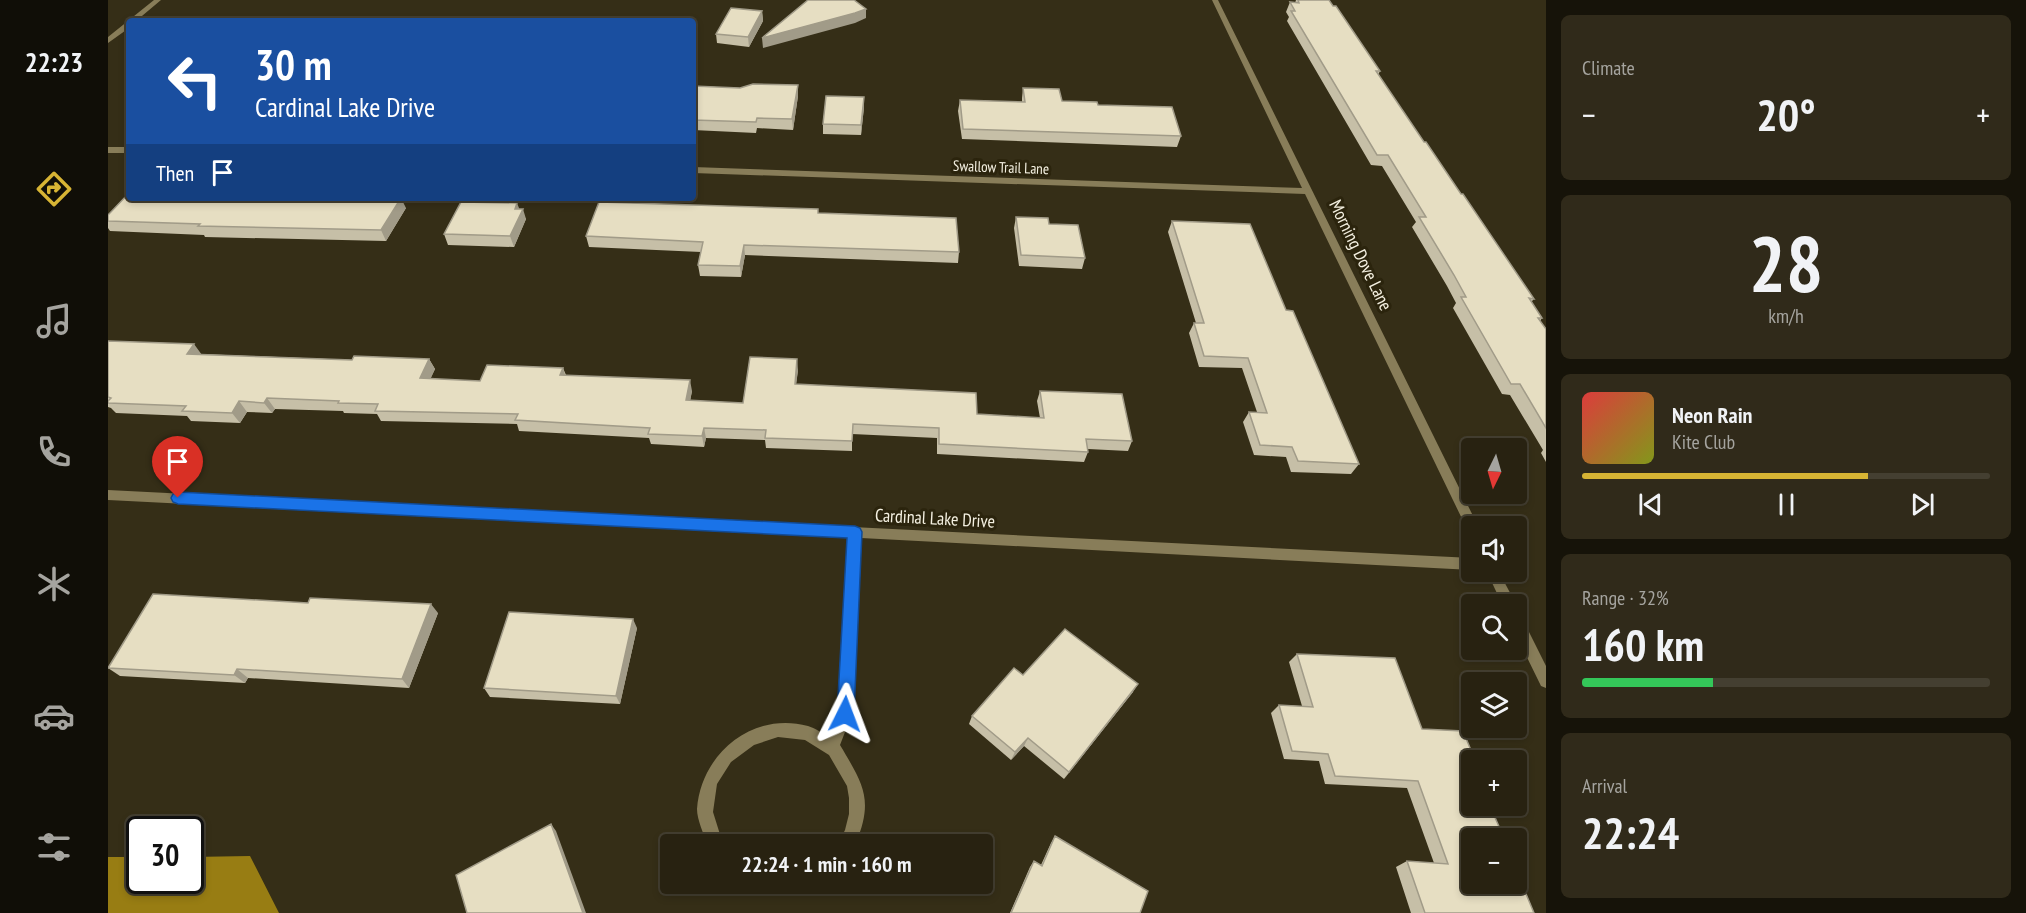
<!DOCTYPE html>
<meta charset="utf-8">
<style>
body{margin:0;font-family:"PT Sans Narrow",sans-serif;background:#302a1a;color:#f1f3f6;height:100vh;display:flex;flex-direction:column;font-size:22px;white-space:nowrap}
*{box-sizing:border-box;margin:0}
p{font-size:20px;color:#a5a49f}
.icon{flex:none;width:33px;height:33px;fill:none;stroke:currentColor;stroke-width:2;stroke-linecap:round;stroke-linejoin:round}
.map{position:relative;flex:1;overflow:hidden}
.panel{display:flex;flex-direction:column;gap:15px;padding:15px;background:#161309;width:480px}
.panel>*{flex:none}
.guide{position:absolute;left:18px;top:18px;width:570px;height:183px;border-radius:6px;box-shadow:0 3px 9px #0003,0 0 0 2px #443f31;background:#1a4fa0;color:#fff;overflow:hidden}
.needle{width:39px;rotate:185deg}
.buttons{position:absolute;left:1353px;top:438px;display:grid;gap:12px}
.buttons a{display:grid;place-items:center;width:66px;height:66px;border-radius:6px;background:#282211;box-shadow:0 3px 9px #0003,0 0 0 2px #443f31;font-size:30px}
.speed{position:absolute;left:18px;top:816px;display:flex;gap:12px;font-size:30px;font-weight:700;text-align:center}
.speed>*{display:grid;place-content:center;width:78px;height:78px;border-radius:50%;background:#282211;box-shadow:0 3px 9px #0003,0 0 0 2px #443f31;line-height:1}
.speed .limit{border:3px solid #111;border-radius:9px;background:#fff;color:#111}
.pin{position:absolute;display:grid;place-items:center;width:51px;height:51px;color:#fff;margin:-62px -26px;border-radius:50% 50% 50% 0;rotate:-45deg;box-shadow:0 0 6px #0007}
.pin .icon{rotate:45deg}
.me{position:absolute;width:66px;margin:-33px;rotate:3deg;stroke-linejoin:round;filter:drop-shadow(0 0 4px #0008)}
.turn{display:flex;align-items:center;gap:21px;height:126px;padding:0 30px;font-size:27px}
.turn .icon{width:78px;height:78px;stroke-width:2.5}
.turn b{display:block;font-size:42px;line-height:51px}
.then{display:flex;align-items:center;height:57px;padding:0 30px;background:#0003;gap:12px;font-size:22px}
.big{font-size:45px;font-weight:700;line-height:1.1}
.panel .card{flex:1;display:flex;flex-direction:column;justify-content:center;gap:9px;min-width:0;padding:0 21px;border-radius:9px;background:#302a1a}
.panel .dial{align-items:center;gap:0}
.dial b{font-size:78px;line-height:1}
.song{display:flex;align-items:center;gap:18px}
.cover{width:72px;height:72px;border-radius:9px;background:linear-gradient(135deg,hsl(0 70% 55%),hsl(70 70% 35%))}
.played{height:6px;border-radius:3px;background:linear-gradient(90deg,#d7b434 70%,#443f31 70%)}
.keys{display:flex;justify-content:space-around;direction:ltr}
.heat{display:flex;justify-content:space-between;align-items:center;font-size:33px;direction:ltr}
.charge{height:9px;border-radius:4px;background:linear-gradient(90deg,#34c759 32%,#443f31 0)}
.trip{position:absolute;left:552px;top:834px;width:333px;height:60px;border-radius:6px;background:#282211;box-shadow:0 3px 9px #0003,0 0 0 2px #443f31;font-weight:700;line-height:60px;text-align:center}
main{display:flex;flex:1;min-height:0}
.dock{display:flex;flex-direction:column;width:108px;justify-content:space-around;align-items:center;background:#100e07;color:#a5a49f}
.dock .icon{width:42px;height:42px}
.dock .active{color:#d7b434}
.dock b{font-size:27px;color:#f1f3f6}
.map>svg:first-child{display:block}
</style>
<main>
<nav class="dock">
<b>22:23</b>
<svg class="icon active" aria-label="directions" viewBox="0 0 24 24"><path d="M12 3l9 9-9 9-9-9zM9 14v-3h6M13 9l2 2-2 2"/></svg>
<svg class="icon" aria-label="music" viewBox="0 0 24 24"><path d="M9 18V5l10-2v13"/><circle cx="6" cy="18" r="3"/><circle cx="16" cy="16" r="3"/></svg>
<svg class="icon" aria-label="phone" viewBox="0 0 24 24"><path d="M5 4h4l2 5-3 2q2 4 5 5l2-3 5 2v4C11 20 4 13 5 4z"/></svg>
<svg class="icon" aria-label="climate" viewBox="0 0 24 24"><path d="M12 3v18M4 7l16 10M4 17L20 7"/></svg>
<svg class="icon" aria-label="car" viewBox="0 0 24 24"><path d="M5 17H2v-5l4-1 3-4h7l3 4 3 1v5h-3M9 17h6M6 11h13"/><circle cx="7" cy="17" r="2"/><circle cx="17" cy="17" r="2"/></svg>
<svg class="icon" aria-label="filters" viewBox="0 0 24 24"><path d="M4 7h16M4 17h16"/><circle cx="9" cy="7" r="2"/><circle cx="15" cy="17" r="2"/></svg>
</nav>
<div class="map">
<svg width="1438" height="913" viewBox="0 0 1438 913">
<rect width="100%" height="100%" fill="#352e17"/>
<path fill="#987d13" d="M142,856L171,913H0V857H31L32,880H82L83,857Z"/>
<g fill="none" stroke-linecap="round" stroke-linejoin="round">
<path fill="#887d59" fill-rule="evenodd" d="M46,0H53L28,21H21V28L0,43V37Z
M1104,0H1110L1370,526H1364V532L1359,531L1358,527L1197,194L585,173V167L1194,188Z
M0,147H21V153H0Z
M0,490L1364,558V570L753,538L744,714L732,745C755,784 766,799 748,843L730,844L737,830L741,814V798L739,786L721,755L697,740L670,737L646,745L623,762L609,784L605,812L615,844H599C596,834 589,820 589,809C593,754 644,711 700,726C707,728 714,733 720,737L730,714L740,538L0,500Z
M1379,572H1391L1408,604H1394Z
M1408,614L1413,616L1438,666V688L1433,686L1408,635Z
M662,884H691L689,890C681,893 672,893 664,890Z"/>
</g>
<path fill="#c6bfa7" d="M1188,0H1221L1272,71L1270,75L1316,142L1426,299L1423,302L1434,318L1432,321L1438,329V462L1433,453L1435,450L1402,395L1394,394L1345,308L1348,303L1339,286L1304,227L1308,222L1274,166L1263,165L1179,21L1181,17L1178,12L1182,2L1187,3Z
M654,11L655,21L641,47L609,43L608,34Z
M690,85V96L685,130L649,128L648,133L585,130V86L632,88Z
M915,88L954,101L990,105L1073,136L1069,147L854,139L850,111L852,100L914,102V98Z
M756,107L753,135L715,134V124Z
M298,208L278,241L97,237L96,235L2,231L0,228V215Z
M411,209L418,219L406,247L340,245L336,234Z
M710,213L851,252L850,263L637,255L633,277L592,276L590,265L593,252L481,247L478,236Z
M908,217L941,224L977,258L974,269L911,266L906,228Z
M1064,221L1178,310L1251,464L1243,474L1183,472L1178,457L1146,455L1135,422L1141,412H1149L1134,368L1091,367L1081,333L1086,323H1088L1060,232Z
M0,341L93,354L244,360L321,359L327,369L322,379L372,381L455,368L458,375L584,391L582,401L635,403L690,370L688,384L869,414L932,418L929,401L932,391L1024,441L1020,451L980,449V452L976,462L829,454V438L744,434V451L658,448L657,440L598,438L596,447L543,444L541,438L411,431L409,424L273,421L269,414L236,413L235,411L167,409L164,413L139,412L132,423L83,421L79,416L8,413L3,408L0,407Z
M330,613L301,688L140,678L137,683L12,676L0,668Z
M529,628L512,704L382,697L376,688Z
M1189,654L1314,729L1364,760L1426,913H1303L1288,867L1299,861L1326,863L1299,788L1217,784L1211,761L1176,759L1163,713L1171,705L1194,706L1181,662Z
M915,675L1025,692L956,779L916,746L903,760L861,724L864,716Z
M947,836L1032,913H902L922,867L926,861L933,865L943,843Z"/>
<path fill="#a19b88" d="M758,9V18L747,23L655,48L654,38Z
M654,11L655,21L641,47L640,37Z
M690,85V96L685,130L684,119Z
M756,97V107L753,135V125Z
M293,198L298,208L278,241L273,230Z
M409,203L413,213L415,209L418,219L406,247L402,236L407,209Z
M636,245L637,255L633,277L632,266Z
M86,344L94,355L79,354Z
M321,359L327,369L318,389L312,378Z
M689,359L690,370L687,394V384Z
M455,368L458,378L452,375Z
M582,380L584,391L580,411L578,400Z
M159,398L167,409L164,413L156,403Z
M131,401L139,412L132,423L124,413Z
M596,428L598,438L596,447L594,436Z
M323,604L330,613L301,688L294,679Z
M525,619L529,628L512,704L508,696Z
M129,669L140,678L137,683L126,675Z
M1030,684L1025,692L956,779L961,772Z
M920,738L916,746L903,760L907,752Z
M443,824L448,831L478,913H475Z"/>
<path fill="#e6dec2" stroke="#a19b88" stroke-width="1.5" d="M700,0H746L758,9L747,13L654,38Z
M1190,0H1221L1225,6H1228L1272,71H1268L1316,142H1318L1353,194H1355L1426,299L1421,298L1434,318H1430L1438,329V428L1412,384H1403L1353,297H1358L1346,275L1311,217H1318L1280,155H1269L1183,11H1187L1182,2L1191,3Z
M623,8L654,11L640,37L608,34Z
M645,84L690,85L684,119L649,118L648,122L585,120V86L632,88Z
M915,88L951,89L954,101L989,102L990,105L1064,107L1073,136L855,129L852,100L917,102Z
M718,96L756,97L753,125L715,124Z
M21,193V198H293L273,230L90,226L92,224L0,221V215Z
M353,202L409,203L407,209H415L402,236L336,234Z
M491,202L710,209V213L848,218L851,252L636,245L632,266L590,265L595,242L478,236Z
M908,217L940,218L941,224L970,225L977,258L913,255Z
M1064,221L1142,224L1178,310L1185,311L1251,464L1190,461L1184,447L1152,445L1141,412L1159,413L1140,358L1096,356L1086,323H1096Z
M0,341L86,344L79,354L244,360L246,356L321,359L312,378L372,381L379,365L455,368L452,375L582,380L578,400L635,403L642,357L689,359L687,384L868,393L869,414L936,418L932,391L1014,394L1024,441L978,439L980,452L831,444V428L745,424L744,441L657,438L658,430L596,428L594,436L540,434L542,428L407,420L410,414L267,411L270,404L230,403L231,401L159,398L156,403L131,401L124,413L74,411L78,406L0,403V401L3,398L0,397Z
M45,594L200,603L202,598L323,604L294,679L129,669L126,675L0,668Z
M401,612L525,619L508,696L376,688Z
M957,629L1030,684L961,772L920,738L907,752L864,716L906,668L915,675Z
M1189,654L1287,658L1314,729L1355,731L1367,760H1364V806H1382L1396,838H1364V884H1408V870L1426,913H1317L1299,861L1340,864L1310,781L1227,776L1220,754L1184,751L1171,705L1205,707Z
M443,824L475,913H359L348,875Z
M947,836L1040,891L1032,913H903L926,861L934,866Z"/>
<path fill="#1a73e8" stroke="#114b97" stroke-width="1.5" d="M70,492L747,526L752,528L754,532L746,714L743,719L737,722L731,719L729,714L739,538L70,504L65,502L63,498L65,494Z"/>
<g text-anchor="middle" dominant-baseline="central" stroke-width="6" stroke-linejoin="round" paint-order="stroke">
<g font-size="15" fill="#f4f0e1" stroke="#2b240d">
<text transform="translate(893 167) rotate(2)">Swallow Trail Lane</text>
</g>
<g font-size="18" fill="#f4f0e1" stroke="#2b240d">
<text transform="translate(1253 255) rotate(64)">Morning Dove Lane</text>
<text transform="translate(827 518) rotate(3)">Cardinal Lake Drive</text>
</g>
</g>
</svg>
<div class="buttons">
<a><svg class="needle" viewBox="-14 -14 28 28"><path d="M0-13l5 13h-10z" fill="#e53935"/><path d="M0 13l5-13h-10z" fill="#a5a49f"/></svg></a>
<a><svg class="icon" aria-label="sound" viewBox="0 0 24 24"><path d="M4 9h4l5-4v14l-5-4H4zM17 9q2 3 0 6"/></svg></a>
<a><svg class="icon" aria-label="search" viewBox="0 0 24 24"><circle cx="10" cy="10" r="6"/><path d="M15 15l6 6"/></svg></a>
<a><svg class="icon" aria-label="layers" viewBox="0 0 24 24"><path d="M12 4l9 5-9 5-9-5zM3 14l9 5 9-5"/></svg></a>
<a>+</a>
<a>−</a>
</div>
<div class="speed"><div class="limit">30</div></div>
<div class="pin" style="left:70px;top:498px;background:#d93025"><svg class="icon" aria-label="arrive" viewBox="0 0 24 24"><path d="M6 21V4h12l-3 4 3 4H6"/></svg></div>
<svg class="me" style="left:737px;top:714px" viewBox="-20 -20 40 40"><path d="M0-17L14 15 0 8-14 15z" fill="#1a73e8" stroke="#fff" stroke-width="4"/></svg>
<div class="trip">22:24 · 1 min · 160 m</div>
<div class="guide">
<div class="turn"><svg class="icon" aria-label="left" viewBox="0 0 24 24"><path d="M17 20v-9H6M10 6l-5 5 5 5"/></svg><div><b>30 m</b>Cardinal Lake Drive</div></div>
<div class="then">Then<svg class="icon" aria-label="arrive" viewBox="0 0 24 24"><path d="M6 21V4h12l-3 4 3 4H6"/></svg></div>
</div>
</div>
<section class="panel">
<div class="card"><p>Climate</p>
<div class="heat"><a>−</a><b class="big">20°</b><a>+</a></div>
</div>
<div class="card dial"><b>28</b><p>km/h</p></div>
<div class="card">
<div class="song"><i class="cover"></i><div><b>Neon Rain</b><p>Kite Club</p></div></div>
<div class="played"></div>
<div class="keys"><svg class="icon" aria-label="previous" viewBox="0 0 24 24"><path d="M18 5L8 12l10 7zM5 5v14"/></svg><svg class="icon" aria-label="pause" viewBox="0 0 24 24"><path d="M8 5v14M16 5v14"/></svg><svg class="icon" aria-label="next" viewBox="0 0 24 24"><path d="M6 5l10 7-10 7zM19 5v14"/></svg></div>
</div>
<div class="card"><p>Range · 32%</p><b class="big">160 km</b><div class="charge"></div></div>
<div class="card"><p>Arrival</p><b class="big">22:24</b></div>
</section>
</main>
